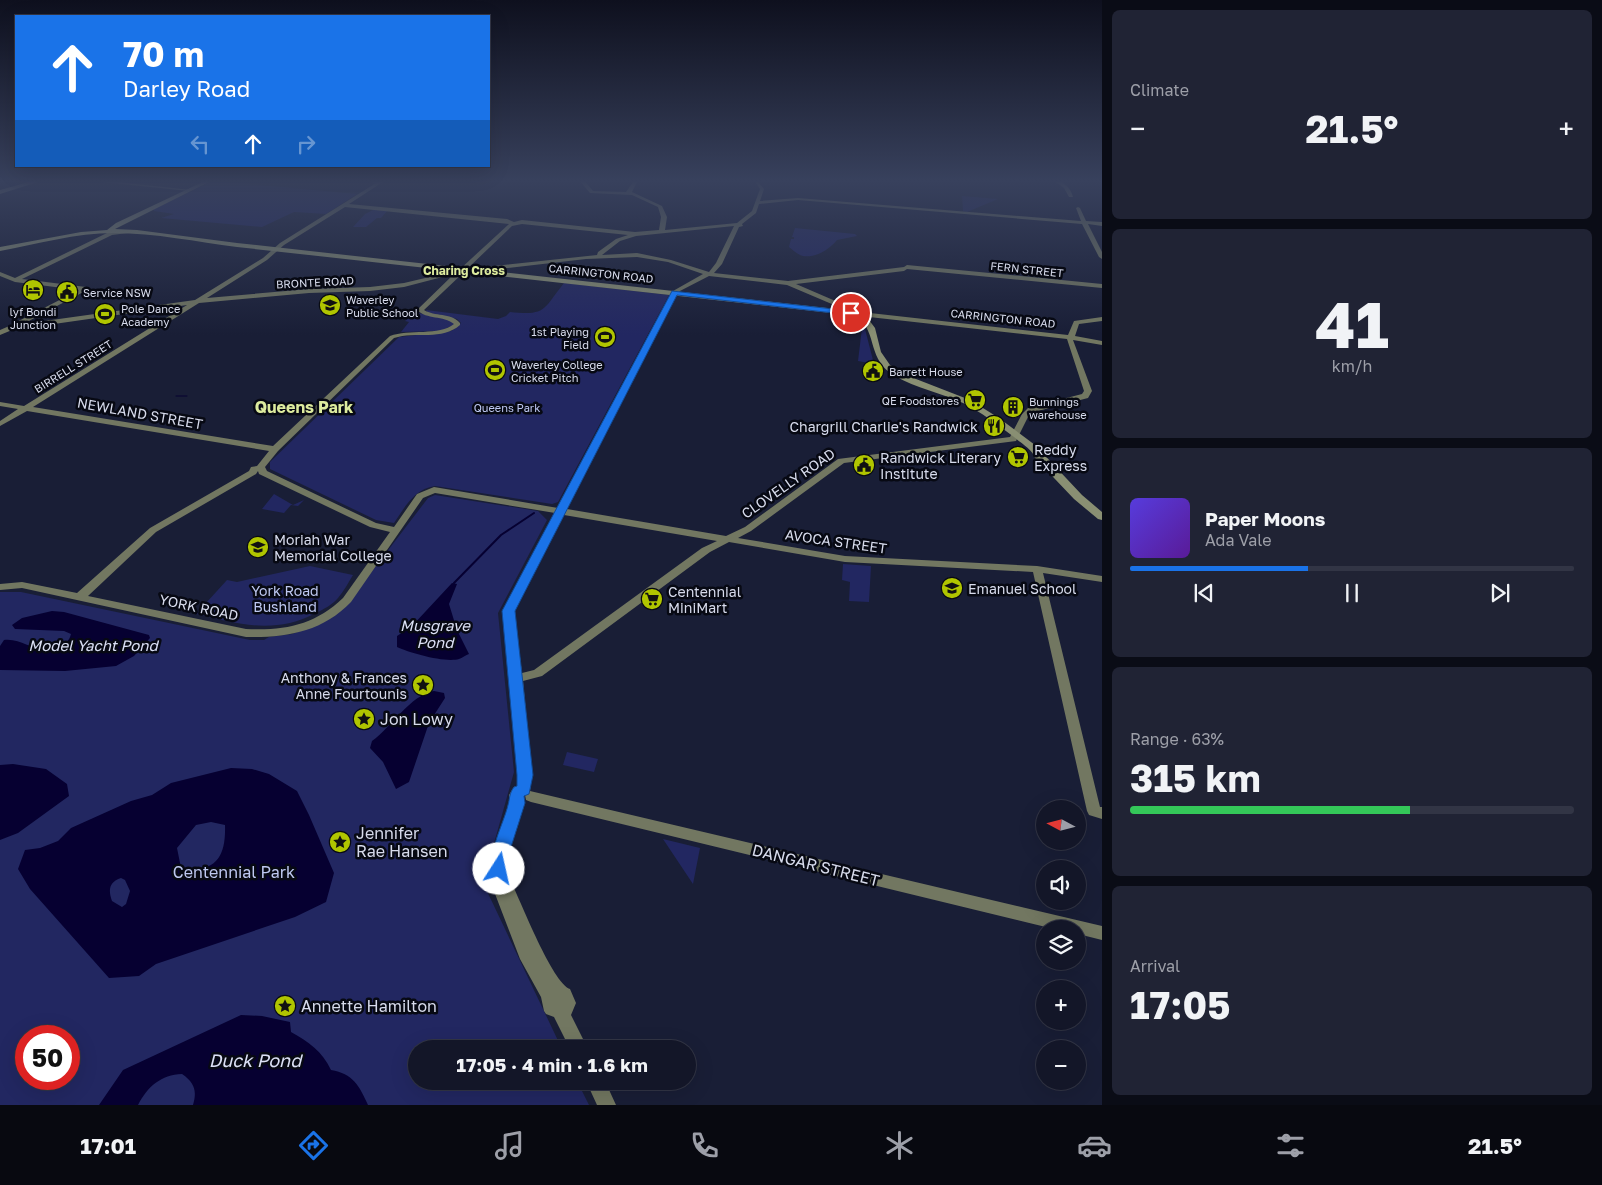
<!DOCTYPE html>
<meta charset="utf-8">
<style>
body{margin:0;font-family:"Golos Text",sans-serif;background:#202334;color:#f1f3f6;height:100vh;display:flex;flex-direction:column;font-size:19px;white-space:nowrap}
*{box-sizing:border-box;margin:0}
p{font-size:16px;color:#9d9fa8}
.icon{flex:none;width:28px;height:28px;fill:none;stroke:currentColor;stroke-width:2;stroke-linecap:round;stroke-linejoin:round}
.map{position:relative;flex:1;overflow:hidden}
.side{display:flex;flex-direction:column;gap:10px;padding:10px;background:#0a0c16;width:500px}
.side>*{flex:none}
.top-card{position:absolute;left:15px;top:15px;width:475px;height:152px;border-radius:0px;box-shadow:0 5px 20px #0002,0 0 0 1px #323545;background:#1a73e8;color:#fff;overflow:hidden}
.needle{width:32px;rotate:277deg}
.tools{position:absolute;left:1036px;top:800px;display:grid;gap:10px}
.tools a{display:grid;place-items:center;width:50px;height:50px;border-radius:50%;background:#131628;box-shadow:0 5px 20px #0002,0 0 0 1px #323545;font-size:25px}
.speed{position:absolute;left:15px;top:1025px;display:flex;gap:10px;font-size:25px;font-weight:700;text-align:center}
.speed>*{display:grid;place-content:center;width:65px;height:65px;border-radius:50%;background:#131628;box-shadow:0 5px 20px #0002,0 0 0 1px #323545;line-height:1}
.speed .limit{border:8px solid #d22;background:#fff;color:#111}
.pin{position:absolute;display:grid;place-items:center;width:42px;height:42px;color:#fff;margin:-21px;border:2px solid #fff;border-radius:50%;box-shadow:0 1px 5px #0007}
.me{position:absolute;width:55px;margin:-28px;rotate:10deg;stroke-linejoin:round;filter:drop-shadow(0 0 4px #0008)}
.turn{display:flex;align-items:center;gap:18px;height:105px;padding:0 25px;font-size:22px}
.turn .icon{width:65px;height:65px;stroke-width:2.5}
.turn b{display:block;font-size:35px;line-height:42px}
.lanes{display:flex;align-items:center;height:48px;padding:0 25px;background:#0003;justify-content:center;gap:25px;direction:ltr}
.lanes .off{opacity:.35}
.big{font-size:38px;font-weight:700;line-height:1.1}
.side .widget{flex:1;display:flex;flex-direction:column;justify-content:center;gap:8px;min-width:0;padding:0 18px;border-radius:8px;background:#202334}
.side .dial{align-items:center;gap:0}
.dial b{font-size:65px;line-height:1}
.song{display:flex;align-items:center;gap:15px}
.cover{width:60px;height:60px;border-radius:8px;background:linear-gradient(135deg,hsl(250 70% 55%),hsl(270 70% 35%))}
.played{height:5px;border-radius:2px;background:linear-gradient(90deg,#1a73e8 40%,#323545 40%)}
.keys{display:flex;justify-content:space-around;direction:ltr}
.heat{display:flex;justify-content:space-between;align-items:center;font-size:28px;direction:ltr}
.charge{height:8px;border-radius:4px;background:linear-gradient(90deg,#34c759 63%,#323545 0)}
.trip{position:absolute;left:408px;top:1040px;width:288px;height:50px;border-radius:25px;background:#131628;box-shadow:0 5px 20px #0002,0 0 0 1px #323545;font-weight:700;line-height:50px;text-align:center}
.menu{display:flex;height:80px;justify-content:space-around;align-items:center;background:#080910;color:#9d9fa8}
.menu .icon{width:35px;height:35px}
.menu .selected{color:#1a73e8}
.menu b{font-size:22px;color:#f1f3f6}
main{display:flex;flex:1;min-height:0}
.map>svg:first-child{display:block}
</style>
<main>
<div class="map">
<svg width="1102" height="1105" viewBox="0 0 1102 1105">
<rect width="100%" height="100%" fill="#191e36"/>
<path fill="#222761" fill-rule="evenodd" d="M213,181H216L357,194L326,214L294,212L262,227L161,218L174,214L154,211V209Z
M962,196L998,199L967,212L963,211Z
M375,209L388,210L381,218H377L366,227H353L365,214Z
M795,228L855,234L857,236L837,240C830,249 816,258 803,256C798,255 793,250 789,247L791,239H794V237H792Z
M564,283L669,295L558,502L552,504L435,486C414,489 405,507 394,523L376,520L270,469V462L399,337L451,331L461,323L457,319L428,313L426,310L498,319L506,316L510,312C547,316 543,309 564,283Z
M418,313L448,319L454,322V325L440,331L401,332L409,322L405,321L411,316Z
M862,328L865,329L874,364L858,361Z
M274,494L293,505L304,500L298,506L291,505L284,513L262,509Z
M435,495L538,511L547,520L498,613L514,772L484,879L485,887L562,1049H416V1081H577L589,1105H0V592H21L250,640H264L269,637L292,634L317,625L347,604L428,498ZM26,1036H69V1079H26Z
M843,564L871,566L869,602L849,601L850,582L842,580Z
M310,566L353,575C348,583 344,591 338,598C332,605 324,609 316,613C274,635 239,624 196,614L227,580L237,582Z
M567,752L598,759L594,772L563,765Z
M663,839L700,848L693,884Z"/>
<path fill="#060031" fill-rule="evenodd" d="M452,583L457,584L449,604L457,630L469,654C466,655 462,658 459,659C445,663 410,653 397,647V636L412,626Z
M52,611L64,612L149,635L150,638L134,656L116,666L65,671L0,670V646L4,640C25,638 33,655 57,647C65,644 69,642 71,634L64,631L15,629L12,625L22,618Z
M434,691L444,693L445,698L429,723L409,782L396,789L383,762L370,748L372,741C392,727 410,695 434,691Z
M13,764L46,769L67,784L69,796L18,833L0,840V765Z
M231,768L252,769L269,774L297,791L309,815L334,873L326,902L295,917L156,964L139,976L109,978L30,889L18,869L25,850L40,848L58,841L71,828L131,801L152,795L171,783ZM211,822L225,825C226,857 216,873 181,868L177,848L196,825ZM121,878L125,880L130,891L126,904L122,907L112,901C108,890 109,882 121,878Z
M241,1015L262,1016L290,1022L291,1032C309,1042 322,1051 331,1070C353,1074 359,1085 368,1105H193C197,1091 195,1083 182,1074C161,1075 148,1086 138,1105H99L123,1070Z"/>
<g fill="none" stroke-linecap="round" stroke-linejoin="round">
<path stroke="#060031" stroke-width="1" d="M176,396H187"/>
<path stroke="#060031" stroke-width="2" d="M454,583L501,535L534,513"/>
<path fill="#727761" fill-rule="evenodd" d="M82,180H100L191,190L189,191Z
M355,180H386L349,204L507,219L514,222L522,220L635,232L659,230L661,217L658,207L632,195L590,193L579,180H584L593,191L626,192L633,182L631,180H636L637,182L632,192L662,206L667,217L665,230L737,223L752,211L760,189L756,183L758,182L764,189L760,201L798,198L1081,221L1076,208L1078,207L1080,208L1086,221L1102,222V226L1088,224L1102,252V259L1099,257L1082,224L798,200L759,204L756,213L742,224L743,226L739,227L722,264L714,273L788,281L904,267L907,265L1102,284V288L907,269L904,271L796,284L861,312L1068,335L1074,321L1102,317V321L1079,324L1075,336L1102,341V345L1073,340L1092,391L1088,398L1034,412L1029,415L1016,441L844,463L751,531L738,538L845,556L1037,566L1102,576V582L1043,573L1100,807H1102V819L1089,815L1087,811L1033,572L845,562L729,542L710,552L542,676L523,681L532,775L530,791L1102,926V940L1078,934V929H1054L531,802L526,800L525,795L523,796L524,803C516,829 506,855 506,883L512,884C522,904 552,982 570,989L576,1003L571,1015L588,1049H570L554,1017L546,1014L544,1011L541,997L520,959L492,886V869L496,847L510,803L509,795L514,787L518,786V775L504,611L555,513L435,493L423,498L351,602C322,632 286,638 246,637L22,588L0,590V584L22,582L77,593L150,528L249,471L251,467L257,466L269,451L27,411L0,426V421L18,409L0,406V402L24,406L187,305L12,330L0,335V330L7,327L79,290L15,282L0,276V272L15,278L109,232L126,230L128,231V233L112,235L22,279L86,287L89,289L23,324L195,300L263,258L280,243L376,183ZM345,207L509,224L459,270L404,283L370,287L309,289L207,298L267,260L284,245ZM522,224L628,235L616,239L598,252L597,255L467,269L512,226ZM734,226L716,263L709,272L671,260L637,253L602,255L620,241L636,236ZM637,257L668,262L703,274L673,291L558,508L434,487L417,494L394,527L376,523L267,471L265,467L278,451L394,338C416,331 442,341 460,325V323C450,312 435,317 424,310L463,273L586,259ZM454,274L417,310C427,320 443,315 454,324C439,336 409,329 390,336L273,446L33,407L199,303L309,293L370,291L404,287ZM709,276L787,285L860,316L1067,339L1084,391L1082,394L1028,408L1022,414L1010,437L838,459L745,527L726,536L567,509L678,292ZM258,471L259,474L370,527L390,532L343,598C315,625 284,631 246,629L88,596L156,532L256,474ZM564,515L717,541L702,548L534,670L522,673L514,611Z
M1053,180C1063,180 1071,188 1073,197H1069L1064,188Z
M586,1081H605L616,1105H597Z"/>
<path fill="#898f73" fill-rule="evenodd" d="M36,180H44L0,194V190Z
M207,180H213L115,229L137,230L237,243L863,312L875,328L881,352L890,365L916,379L970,400L999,418L1035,445L1082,495L1102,512V520L1098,519L1074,499L1035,458C1033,450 1021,443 1014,437C998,425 981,412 963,403C941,393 916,388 895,376C867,360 878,335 858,316L237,247C197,242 155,233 114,233C76,233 37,244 0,251V247L81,232L107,230L116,223Z"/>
</g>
<linearGradient id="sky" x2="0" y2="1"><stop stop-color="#0e101e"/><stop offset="0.54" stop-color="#38415d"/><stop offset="1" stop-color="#38415d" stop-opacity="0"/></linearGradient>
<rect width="1102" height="335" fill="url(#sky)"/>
<path fill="#1a73e8" stroke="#114b97" d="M672,291L851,311L855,313L851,315L677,295L515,611L533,775L529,794L524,796L525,803L511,847L505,875L499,877L493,875C485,858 504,823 508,805C510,798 509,794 514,787L517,786V775L502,611Z"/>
<defs>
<g id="hotel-disc" transform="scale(1.125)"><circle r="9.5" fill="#b0c500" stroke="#070913"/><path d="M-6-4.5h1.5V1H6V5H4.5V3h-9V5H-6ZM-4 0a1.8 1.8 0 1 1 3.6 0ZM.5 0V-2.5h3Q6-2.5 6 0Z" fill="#111"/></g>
<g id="civic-disc" transform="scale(1.125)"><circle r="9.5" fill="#b0c500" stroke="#070913"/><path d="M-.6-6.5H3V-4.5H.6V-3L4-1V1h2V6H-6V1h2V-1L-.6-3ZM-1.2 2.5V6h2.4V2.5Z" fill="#111"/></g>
<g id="school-disc" transform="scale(1.125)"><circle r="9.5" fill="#b0c500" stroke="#070913"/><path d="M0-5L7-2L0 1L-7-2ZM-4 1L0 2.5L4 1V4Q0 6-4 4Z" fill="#111"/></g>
<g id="stadium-disc" transform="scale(1.125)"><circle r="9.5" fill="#b0c500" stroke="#070913"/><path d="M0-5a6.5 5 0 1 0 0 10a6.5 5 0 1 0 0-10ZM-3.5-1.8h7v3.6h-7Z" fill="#111"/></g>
<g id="supermarket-disc" transform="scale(1.125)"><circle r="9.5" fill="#b0c500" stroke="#070913"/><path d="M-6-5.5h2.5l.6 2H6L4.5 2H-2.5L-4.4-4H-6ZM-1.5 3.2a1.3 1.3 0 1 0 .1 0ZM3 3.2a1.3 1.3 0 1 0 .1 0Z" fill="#111"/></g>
<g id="building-disc" transform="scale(1.125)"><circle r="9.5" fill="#b0c500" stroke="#070913"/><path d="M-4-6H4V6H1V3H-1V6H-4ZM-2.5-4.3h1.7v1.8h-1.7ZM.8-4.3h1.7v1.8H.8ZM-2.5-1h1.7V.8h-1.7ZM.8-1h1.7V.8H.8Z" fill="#111"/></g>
<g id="restaurant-disc" transform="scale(1.125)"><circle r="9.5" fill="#b0c500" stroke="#070913"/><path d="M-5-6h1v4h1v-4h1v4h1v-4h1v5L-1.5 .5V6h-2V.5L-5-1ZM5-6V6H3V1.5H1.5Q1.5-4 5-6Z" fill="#111"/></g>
<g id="sight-disc" transform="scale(1.125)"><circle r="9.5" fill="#b0c500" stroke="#070913"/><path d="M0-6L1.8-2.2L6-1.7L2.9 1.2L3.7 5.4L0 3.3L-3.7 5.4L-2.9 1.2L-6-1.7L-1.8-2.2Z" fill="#111"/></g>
</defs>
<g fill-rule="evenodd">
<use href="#hotel-disc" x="33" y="290"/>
<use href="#civic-disc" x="67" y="292"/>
<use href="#school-disc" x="330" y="305"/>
<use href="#stadium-disc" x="105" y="314"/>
<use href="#stadium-disc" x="605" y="337"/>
<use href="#stadium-disc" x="495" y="370"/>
<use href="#civic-disc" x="873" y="371"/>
<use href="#supermarket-disc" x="975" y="400"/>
<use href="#building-disc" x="1013" y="407"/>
<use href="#restaurant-disc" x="994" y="426"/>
<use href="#supermarket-disc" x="1018" y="457"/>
<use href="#civic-disc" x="864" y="465"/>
<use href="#school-disc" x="258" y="547"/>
<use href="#school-disc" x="952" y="588"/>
<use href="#supermarket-disc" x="652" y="599"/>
<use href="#sight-disc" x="423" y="685"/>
<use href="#sight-disc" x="364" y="719"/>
<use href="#sight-disc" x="340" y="842"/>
<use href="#sight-disc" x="285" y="1006"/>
</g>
<g text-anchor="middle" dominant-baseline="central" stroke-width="5" stroke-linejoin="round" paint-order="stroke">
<g font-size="11" fill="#d7dbec" stroke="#070913">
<text transform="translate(1027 269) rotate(6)">FERN STREET</text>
<text transform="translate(601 273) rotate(6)">CARRINGTON ROAD</text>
<text transform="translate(315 282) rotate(-3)">BRONTE ROAD</text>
<text transform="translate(1003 318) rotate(6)">CARRINGTON ROAD</text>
<text transform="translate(73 366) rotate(-32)">BIRRELL STREET</text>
</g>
<g font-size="11" fill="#d7dbec" stroke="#070913" text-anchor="start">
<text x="83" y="292">Service NSW</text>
<text x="346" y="299">Waverley<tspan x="346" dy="13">Public School</tspan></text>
<text x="121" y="308">Pole Dance<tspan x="121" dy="13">Academy</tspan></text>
<text x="33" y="311" text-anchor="middle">lyf Bondi<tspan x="33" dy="13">Junction</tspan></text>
<text x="589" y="331" text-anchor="end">1st Playing<tspan x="589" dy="13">Field</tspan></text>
<text x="511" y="364">Waverley College<tspan x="511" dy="13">Cricket Pitch</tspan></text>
<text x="889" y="371">Barrett House</text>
<text x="959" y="400" text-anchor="end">QE Foodstores</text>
<text x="1029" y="401">Bunnings<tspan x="1029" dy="13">warehouse</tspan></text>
</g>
<g font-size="11" fill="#bec8f1" stroke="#070913">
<text x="507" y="407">Queens Park</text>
</g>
<g font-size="12" font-weight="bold" fill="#ddeb9e" stroke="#070913">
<text x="464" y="270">Charing Cross</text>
</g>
<g font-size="14" fill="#d7dbec" stroke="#070913">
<text transform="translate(140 413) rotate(10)">NEWLAND STREET</text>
<text transform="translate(788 483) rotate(-35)">CLOVELLY ROAD</text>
<text transform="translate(836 541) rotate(8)">AVOCA STREET</text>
<text transform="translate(199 607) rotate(12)">YORK ROAD</text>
</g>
<g font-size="14" fill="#d7dbec" stroke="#070913" text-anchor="start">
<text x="978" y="426" text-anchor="end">Chargrill Charlie's Randwick</text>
<text x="1034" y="449">Reddy<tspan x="1034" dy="16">Express</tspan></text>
<text x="880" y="457">Randwick Literary<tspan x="880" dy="16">Institute</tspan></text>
<text x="274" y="539">Moriah War<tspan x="274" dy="16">Memorial College</tspan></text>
<text x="968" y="588">Emanuel School</text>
<text x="668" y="591">Centennial<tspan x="668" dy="16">MiniMart</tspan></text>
<text x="407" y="677" text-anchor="end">Anthony &amp; Frances<tspan x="407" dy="16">Anne Fourtounis</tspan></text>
</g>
<g font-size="14" fill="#bec8f1" stroke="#070913">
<text x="285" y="590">York Road<tspan x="285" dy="16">Bushland</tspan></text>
</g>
<g font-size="15" font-style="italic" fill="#dbe0f5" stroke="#070913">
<text x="435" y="625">Musgrave<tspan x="435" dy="17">Pond</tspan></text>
<text x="93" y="645">Model Yacht Pond</text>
</g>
<g font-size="16" font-weight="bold" fill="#ddeb9e" stroke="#070913">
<text x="304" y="407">Queens Park</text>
</g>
<g font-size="16" fill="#d7dbec" stroke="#070913" text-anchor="start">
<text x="380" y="719">Jon Lowy</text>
<text x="356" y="833">Jennifer<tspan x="356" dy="18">Rae Hansen</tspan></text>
<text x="301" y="1006">Annette Hamilton</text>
</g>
<g font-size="16" fill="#d7dbec" stroke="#070913">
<text transform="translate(816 865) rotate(14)">DANGAR STREET</text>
</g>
<g font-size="16" fill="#bec8f1" stroke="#070913">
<text x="234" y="872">Centennial Park</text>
</g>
<g font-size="18" font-style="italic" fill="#dbe0f5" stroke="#070913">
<text x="255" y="1060">Duck Pond</text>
</g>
</g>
</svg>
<div class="tools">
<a><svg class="needle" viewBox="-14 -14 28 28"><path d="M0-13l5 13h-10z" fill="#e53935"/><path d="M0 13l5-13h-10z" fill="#9d9fa8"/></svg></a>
<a><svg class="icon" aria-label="sound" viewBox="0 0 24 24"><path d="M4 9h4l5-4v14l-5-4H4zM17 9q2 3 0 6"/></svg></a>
<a><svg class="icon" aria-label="layers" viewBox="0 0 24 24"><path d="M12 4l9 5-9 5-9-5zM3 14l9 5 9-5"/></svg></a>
<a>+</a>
<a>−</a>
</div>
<div class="speed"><div class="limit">50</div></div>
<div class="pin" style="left:851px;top:313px;background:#d93025"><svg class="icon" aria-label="arrive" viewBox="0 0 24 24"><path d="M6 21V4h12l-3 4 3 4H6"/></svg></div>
<svg class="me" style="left:499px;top:869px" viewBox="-20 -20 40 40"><circle r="19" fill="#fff"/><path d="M0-13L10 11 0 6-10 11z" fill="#1a73e8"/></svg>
<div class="trip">17:05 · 4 min · 1.6 km</div>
<div class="top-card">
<div class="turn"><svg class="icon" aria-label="ahead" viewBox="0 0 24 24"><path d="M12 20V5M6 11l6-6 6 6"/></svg><div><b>70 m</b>Darley Road</div></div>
<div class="lanes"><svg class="icon off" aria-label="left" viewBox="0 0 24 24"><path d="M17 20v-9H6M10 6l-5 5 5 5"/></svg><svg class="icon" aria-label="ahead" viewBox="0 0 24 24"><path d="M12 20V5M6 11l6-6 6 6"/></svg><svg class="icon off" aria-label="right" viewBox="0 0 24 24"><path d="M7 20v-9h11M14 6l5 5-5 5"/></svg></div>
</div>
</div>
<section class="side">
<div class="widget"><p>Climate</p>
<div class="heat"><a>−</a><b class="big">21.5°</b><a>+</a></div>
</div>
<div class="widget dial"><b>41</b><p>km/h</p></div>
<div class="widget">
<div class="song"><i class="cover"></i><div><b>Paper Moons</b><p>Ada Vale</p></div></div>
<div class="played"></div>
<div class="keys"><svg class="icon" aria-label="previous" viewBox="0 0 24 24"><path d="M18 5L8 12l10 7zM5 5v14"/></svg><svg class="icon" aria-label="pause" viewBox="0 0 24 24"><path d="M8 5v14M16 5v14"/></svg><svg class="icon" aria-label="next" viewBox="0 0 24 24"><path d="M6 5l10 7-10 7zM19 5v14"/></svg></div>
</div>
<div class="widget"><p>Range · 63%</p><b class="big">315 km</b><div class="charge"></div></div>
<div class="widget"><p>Arrival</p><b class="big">17:05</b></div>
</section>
</main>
<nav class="menu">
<b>17:01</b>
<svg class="icon selected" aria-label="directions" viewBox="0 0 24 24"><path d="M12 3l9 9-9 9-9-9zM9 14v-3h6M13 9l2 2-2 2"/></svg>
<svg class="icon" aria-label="music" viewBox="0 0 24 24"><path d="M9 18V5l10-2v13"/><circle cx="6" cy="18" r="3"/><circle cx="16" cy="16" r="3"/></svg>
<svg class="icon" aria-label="phone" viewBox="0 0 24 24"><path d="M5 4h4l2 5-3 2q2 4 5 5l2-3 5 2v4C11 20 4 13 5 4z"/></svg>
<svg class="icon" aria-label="climate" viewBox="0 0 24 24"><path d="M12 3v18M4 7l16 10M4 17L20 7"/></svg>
<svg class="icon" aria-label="car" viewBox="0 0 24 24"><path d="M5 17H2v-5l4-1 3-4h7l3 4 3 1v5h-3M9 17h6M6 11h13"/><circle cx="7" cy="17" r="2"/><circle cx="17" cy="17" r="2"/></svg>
<svg class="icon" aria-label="filters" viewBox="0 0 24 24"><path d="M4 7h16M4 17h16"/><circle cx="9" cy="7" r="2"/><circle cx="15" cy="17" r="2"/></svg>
<b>21.5°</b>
</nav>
